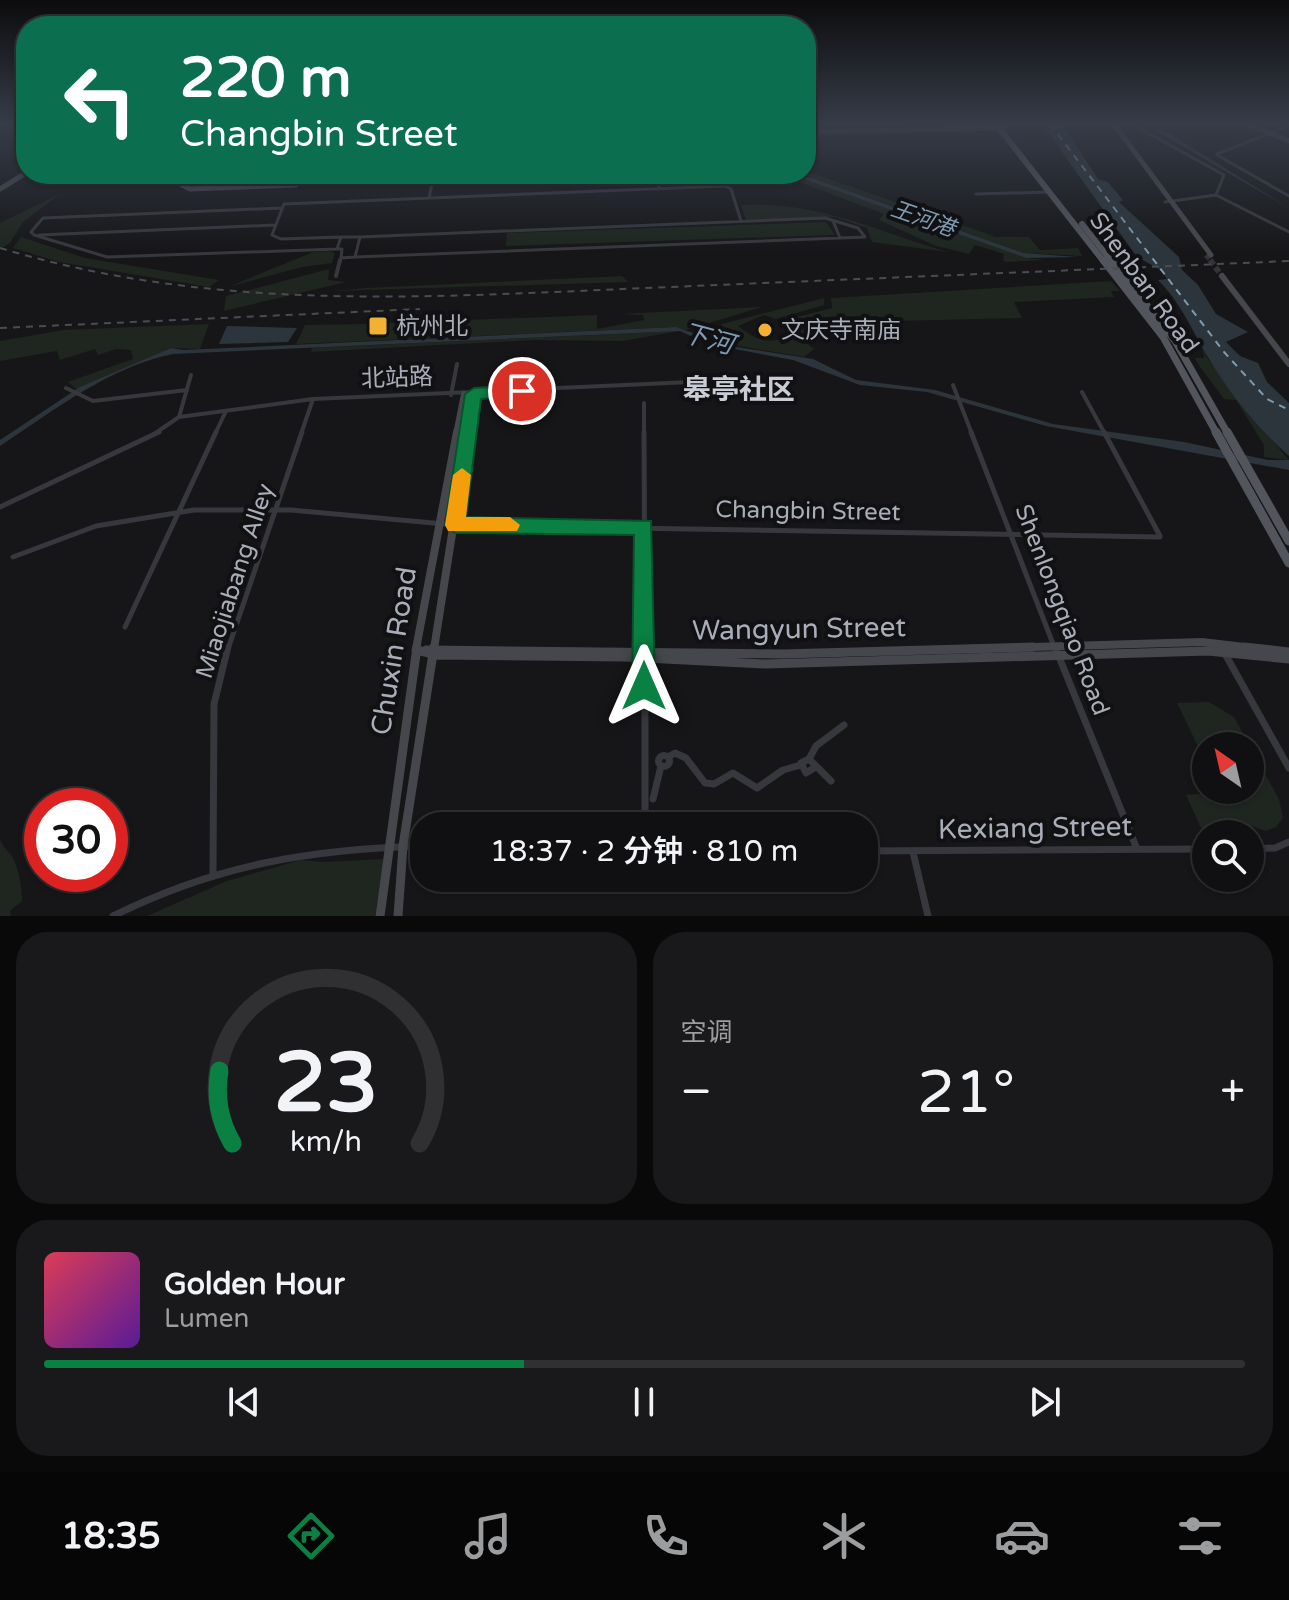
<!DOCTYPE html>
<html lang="zh">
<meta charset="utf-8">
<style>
body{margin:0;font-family:"Varela Round","Noto Sans SC",sans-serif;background:#19191b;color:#f1f3f6;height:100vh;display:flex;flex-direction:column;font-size:30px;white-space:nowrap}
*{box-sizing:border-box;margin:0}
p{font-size:26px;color:#9c9d9f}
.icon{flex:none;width:44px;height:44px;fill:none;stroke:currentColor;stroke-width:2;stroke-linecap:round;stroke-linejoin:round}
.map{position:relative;height:916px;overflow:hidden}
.panel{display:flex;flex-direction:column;gap:16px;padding:16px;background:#09090a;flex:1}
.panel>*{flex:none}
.hud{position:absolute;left:16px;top:16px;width:800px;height:168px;border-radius:32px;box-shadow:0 2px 6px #0004,0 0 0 2px #303032;background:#0b6e4f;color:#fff;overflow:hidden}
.needle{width:52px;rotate:326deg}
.controls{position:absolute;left:1192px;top:732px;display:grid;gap:16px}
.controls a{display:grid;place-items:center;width:72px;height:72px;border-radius:50%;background:#101012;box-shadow:0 2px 6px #0004,0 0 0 2px #303032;font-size:40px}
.speed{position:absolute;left:24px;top:788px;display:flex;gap:16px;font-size:40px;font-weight:700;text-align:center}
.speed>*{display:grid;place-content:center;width:104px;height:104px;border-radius:50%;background:#101012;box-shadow:0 2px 6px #0004,0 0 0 2px #303032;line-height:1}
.speed .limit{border:12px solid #d22;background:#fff;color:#111}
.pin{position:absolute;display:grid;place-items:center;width:68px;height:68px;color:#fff;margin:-34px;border:4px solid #fff;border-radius:50%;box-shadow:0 2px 8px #0007}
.me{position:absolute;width:88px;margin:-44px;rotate:0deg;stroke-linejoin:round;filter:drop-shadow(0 0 6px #0008)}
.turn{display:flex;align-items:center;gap:28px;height:168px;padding:0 32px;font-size:36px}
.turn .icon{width:104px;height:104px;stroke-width:2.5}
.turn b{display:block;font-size:56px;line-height:68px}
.big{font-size:60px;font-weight:600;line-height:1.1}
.panel .widget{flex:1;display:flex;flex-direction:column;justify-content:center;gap:12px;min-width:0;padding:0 28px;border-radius:32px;background:#19191b}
.panel .dial{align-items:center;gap:0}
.dial svg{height:208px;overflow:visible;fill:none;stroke:#303032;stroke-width:7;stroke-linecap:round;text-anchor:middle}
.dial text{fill:#f1f3f6;stroke:none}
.song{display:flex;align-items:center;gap:24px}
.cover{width:96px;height:96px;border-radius:12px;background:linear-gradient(135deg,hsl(350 70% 55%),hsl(270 70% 35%))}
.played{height:8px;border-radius:4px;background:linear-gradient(90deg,#0b8043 40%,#303032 40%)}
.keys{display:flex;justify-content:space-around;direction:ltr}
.heat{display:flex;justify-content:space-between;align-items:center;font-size:44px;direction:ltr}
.panel .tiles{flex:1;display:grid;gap:16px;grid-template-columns:1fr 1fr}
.widget:last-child{grid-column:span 2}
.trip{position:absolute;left:410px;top:812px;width:468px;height:80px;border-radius:32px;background:#101012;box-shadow:0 2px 6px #0004,0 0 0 2px #303032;font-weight:600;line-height:80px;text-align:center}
.tabs{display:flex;height:128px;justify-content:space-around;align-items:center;background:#060607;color:#9c9d9f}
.tabs .icon{width:56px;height:56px}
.tabs .current{color:#0b8043}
.tabs b{font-size:36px;color:#f1f3f6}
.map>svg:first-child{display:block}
</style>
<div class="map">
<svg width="1289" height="916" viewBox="0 0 1289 916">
<rect width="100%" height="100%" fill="#161618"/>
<path fill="#1e261f" d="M806,171L996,237H1029L1040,250L1078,248L1082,256L1024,253L801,174Z
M779,174L794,175L1026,258L1045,260L1007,262L1003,261L1004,254L975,245L969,254L936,246L879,220L884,214Z
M60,194L23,222L10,243L0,249V223Z
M741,205C820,201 875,231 948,252L872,242L867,228L835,217L746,220Z
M826,222L835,235L506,246L507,233Z
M21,237L85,258L219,280L209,287L59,262L13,248Z
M330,251L335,253L332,263L302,267L228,287L313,252Z
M329,269L328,280L346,282L224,311L226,296Z
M622,276L628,282L333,291L367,288Z
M1111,281L1120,291H1111L1114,297L1014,302L1022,318L855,322C839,313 817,318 801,327L811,337L804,341L814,349L804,357L720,343L724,335L715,329L705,337L691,332L824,298V305L776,319L764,315L738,326C754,338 769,348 787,334L781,321L832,308L831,298Z
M762,307L686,330L675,327L296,344L305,325L368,324L371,334H384L388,323L597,315V329L644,320L643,315L620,314Z
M209,324L200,349L171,348L77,390L68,382L133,359L131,350L116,349L98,355L95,349L60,360L57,351L0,361V341L64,330Z
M680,331L622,341L534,340L311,352L312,348Z
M1202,343L1206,356L1234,395L1289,460L1264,457V445L1236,400L1224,399L1198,364L1195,358H1204Z
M1209,702L1234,717L1250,746H1206V763L1177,703Z
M1250,747L1279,799L1283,818L1276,827L1266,831L1234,820L1235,829L1201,828L1186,795L1250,790Z
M0,839C3,848 7,849 11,855C19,867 22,887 22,901L10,911L11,916H0Z
M384,859L375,916H147L227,881L301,860L323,862Z"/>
<path fill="#2c353c" d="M1042,124H1062L1098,179L1108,182L1123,200L1119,202L1179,257L1182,270L1198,285L1216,314L1248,332L1226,342L1240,356L1258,363L1267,382L1289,403V456C1258,429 1230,394 1209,359C1192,331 1182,304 1158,280L1167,279L1159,269L1137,257Z
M1144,124L1170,134L1289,208Z
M790,174L812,178L1024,253L1078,257L1026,258Z
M227,326L297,328L288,342L219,344Z
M676,327L730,346L813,359L856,380L935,390L1053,424L1184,442L1268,460H1289V470L1046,426L927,392L860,385L793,360L708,344L680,331L173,354C109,367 53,411 0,446V440L80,387L171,348L184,350Z"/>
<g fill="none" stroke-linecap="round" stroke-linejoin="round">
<path stroke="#7f9bb3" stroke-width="2" stroke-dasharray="7 6" stroke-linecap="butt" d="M1050,124L1224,352L1267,399L1289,410"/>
<path stroke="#333438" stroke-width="5" stroke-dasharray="5 2" stroke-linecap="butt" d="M1206,255L1212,262"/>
<path stroke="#333438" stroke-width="6" stroke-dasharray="6 3" stroke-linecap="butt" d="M1210,260L1222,276"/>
<path stroke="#37383d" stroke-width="3" d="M1132,124L1224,175L1216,195L1165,202
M1217,154L1289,126
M1217,155L1289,196
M657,174L659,188
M296,185L306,181L309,174
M976,194L1050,192
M1216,195L1289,232
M429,198L434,174
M833,221L840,238
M34,235L107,257L337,249
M34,235L31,232L43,218L282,208
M39,235L275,225
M341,237H360L355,257L341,258L342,249H337Z
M341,237L281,239L272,235L284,204L725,186L731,189L741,221
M355,257L865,237L858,228L825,218L360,237
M340,262L341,258"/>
<path stroke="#37383d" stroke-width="4" d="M336,276L340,260
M953,385L972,434
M66,388L93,401L187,390
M1082,392L1105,434
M451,395L457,364
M644,403V434
M179,417L313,399L713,381
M154,434L179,417L191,375
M215,434L226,411
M301,434L313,399"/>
<path stroke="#37383d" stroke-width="5" d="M644,432L645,649
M971,432L1055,649
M1104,432L1160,536
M0,507L159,432
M13,557L96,526L194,510H291L455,525L1160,537
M125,627L216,432
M228,649L302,432"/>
<path stroke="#37383d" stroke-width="7" d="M645,647V826
M1055,647L1137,849
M1224,652L1289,768
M658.5 761a5.5 5.5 0 1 1 11 0a5.5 5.5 0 1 1-11 0Z
M668,757L675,753L686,758L705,783L714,784L733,773L757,788L783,770L801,765
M809,759L816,746L844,725
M814,768L806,773L801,763L809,759L831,781
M653,799L661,766
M1250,849L1275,848L1289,842
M864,851L1206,849
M913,852L928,916
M213,874L214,704L228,647
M113,916C216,865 310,849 424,846"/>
<path stroke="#45474d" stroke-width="5" d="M1114,124L1211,255
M1248,124L1289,141
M952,125L975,124
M806,132L1006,128
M186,174L182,185L190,189L296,185
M0,189L26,173"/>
<path stroke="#45474d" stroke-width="6" d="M1222,276L1289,364
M456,434L464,394
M468,434L474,394"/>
<path stroke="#45474d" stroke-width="8" d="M416,649L457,432
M434,649L468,432
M963,649L1202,642L1261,649"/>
<path stroke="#45474d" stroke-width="9" d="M1244,647L1289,652
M416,650L436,655L625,657L766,664L1208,651L1289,659
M426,650L782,654L1033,647
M380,916L417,647
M398,916L403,846L434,647"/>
<path stroke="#53555c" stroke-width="6" d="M996,124L1104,262
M1082,224L1112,262"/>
<path stroke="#53555c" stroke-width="7" d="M1103,260L1163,337L1217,434
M1111,260L1175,341L1228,434"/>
<path stroke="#53555c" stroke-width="9" d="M1216,432L1289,563
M1227,432L1289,541"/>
<path stroke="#4a4c52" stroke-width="2" stroke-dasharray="7 6" stroke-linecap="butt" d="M0,248C223,315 442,296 671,287C877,278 1083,270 1289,261
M0,328L420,309"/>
</g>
<linearGradient id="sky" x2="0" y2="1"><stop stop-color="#0c0c0d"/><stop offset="0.49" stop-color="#363c48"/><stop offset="1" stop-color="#363c48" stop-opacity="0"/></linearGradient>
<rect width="1289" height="252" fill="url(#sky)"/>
<path fill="#0b8043" stroke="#07532c" stroke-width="2" d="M522,385L530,391L528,395L481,399L466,517L651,521L655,686L652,694L644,697L636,694L632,686L634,535L455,533L445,525L465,394L474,388Z"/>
<path fill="#f59e0b" d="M462,468L471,475L466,517H510L520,525L517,531H448L445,525L453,475Z"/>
<g fill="#f2b134" stroke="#111113" stroke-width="3">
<rect x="368" y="316" width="20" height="20" rx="4"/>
<circle cx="765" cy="330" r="8"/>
</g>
<g text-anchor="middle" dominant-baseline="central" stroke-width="8" stroke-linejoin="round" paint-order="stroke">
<g font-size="22" font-style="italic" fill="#7f9bb3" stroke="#111113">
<text transform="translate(923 219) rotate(19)">王河港</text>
</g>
<g font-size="24" fill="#a8adb8" stroke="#111113">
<text transform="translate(1144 283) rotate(54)">Shenban Road</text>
<text transform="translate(397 378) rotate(-2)">北站路</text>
<text transform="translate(808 511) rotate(1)">Changbin Street</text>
<text transform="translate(235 581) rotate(-72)">Miaojiabang Alley</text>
<text transform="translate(1062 610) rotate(69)">Shenlongqiao Road</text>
</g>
<g font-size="24" fill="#a8adb8" stroke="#111113" text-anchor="start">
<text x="396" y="326">杭州北</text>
<text x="781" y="330">文庆寺南庙</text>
</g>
<g font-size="26" font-style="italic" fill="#7f9bb3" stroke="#111113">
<text transform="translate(708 339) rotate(15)">下河</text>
</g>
<g font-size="28" font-weight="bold" fill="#c9ccd4" stroke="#111113">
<text x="739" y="390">皋亭社区</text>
</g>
<g font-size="28" fill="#a8adb8" stroke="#111113">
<text transform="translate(799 629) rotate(-1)">Wangyun Street</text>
<text transform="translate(394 651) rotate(-81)">Chuxin Road</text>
<text transform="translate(1035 828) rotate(-1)">Kexiang Street</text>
</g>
</g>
</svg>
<div class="controls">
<a><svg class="needle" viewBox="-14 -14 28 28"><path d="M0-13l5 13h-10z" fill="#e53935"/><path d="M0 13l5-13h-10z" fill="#9c9d9f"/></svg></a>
<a><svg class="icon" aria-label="search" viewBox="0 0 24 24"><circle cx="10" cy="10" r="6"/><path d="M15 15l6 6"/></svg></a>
</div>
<div class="speed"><div class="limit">30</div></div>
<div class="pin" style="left:522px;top:391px;background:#d93025"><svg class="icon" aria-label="arrive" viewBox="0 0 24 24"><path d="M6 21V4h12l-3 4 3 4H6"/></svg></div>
<svg class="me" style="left:644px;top:686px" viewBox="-20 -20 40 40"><path d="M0-17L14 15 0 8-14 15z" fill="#0b8043" stroke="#fff" stroke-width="4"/></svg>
<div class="trip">18:37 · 2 分钟 · 810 m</div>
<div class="hud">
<div class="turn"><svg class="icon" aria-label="left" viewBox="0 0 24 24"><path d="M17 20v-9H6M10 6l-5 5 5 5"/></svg><div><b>220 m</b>Changbin Street</div></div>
</div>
</div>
<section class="panel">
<div class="tiles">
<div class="widget dial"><svg viewBox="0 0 100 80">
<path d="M14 69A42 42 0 1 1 86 69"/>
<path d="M14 69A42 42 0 0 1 9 41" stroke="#0b8043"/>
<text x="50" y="56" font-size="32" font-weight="700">23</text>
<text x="50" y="72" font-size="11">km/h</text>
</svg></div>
<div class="widget"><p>空调</p>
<div class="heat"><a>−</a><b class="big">21°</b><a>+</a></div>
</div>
<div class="widget">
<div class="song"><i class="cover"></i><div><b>Golden Hour</b><p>Lumen</p></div></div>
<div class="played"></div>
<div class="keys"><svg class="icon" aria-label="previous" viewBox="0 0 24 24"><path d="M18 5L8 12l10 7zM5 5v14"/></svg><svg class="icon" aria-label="pause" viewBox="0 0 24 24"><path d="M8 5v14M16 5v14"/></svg><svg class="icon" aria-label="next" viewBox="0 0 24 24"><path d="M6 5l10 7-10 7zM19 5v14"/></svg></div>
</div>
</div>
</section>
<nav class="tabs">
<b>18:35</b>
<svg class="icon current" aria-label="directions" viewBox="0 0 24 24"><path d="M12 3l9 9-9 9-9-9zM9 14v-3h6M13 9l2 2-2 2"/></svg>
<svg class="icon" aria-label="music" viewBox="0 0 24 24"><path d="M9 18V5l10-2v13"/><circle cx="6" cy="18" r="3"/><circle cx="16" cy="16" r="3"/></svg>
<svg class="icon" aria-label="phone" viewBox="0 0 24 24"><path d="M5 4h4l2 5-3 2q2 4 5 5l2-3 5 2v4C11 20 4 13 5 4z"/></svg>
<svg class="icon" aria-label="climate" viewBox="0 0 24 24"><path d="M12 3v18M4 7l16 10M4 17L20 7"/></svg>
<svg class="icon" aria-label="car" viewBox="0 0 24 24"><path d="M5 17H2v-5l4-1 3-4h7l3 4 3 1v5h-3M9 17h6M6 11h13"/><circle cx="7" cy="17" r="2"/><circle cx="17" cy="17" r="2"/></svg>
<svg class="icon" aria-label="filters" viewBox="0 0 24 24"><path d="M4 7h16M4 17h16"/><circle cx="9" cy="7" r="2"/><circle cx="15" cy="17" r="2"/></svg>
</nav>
